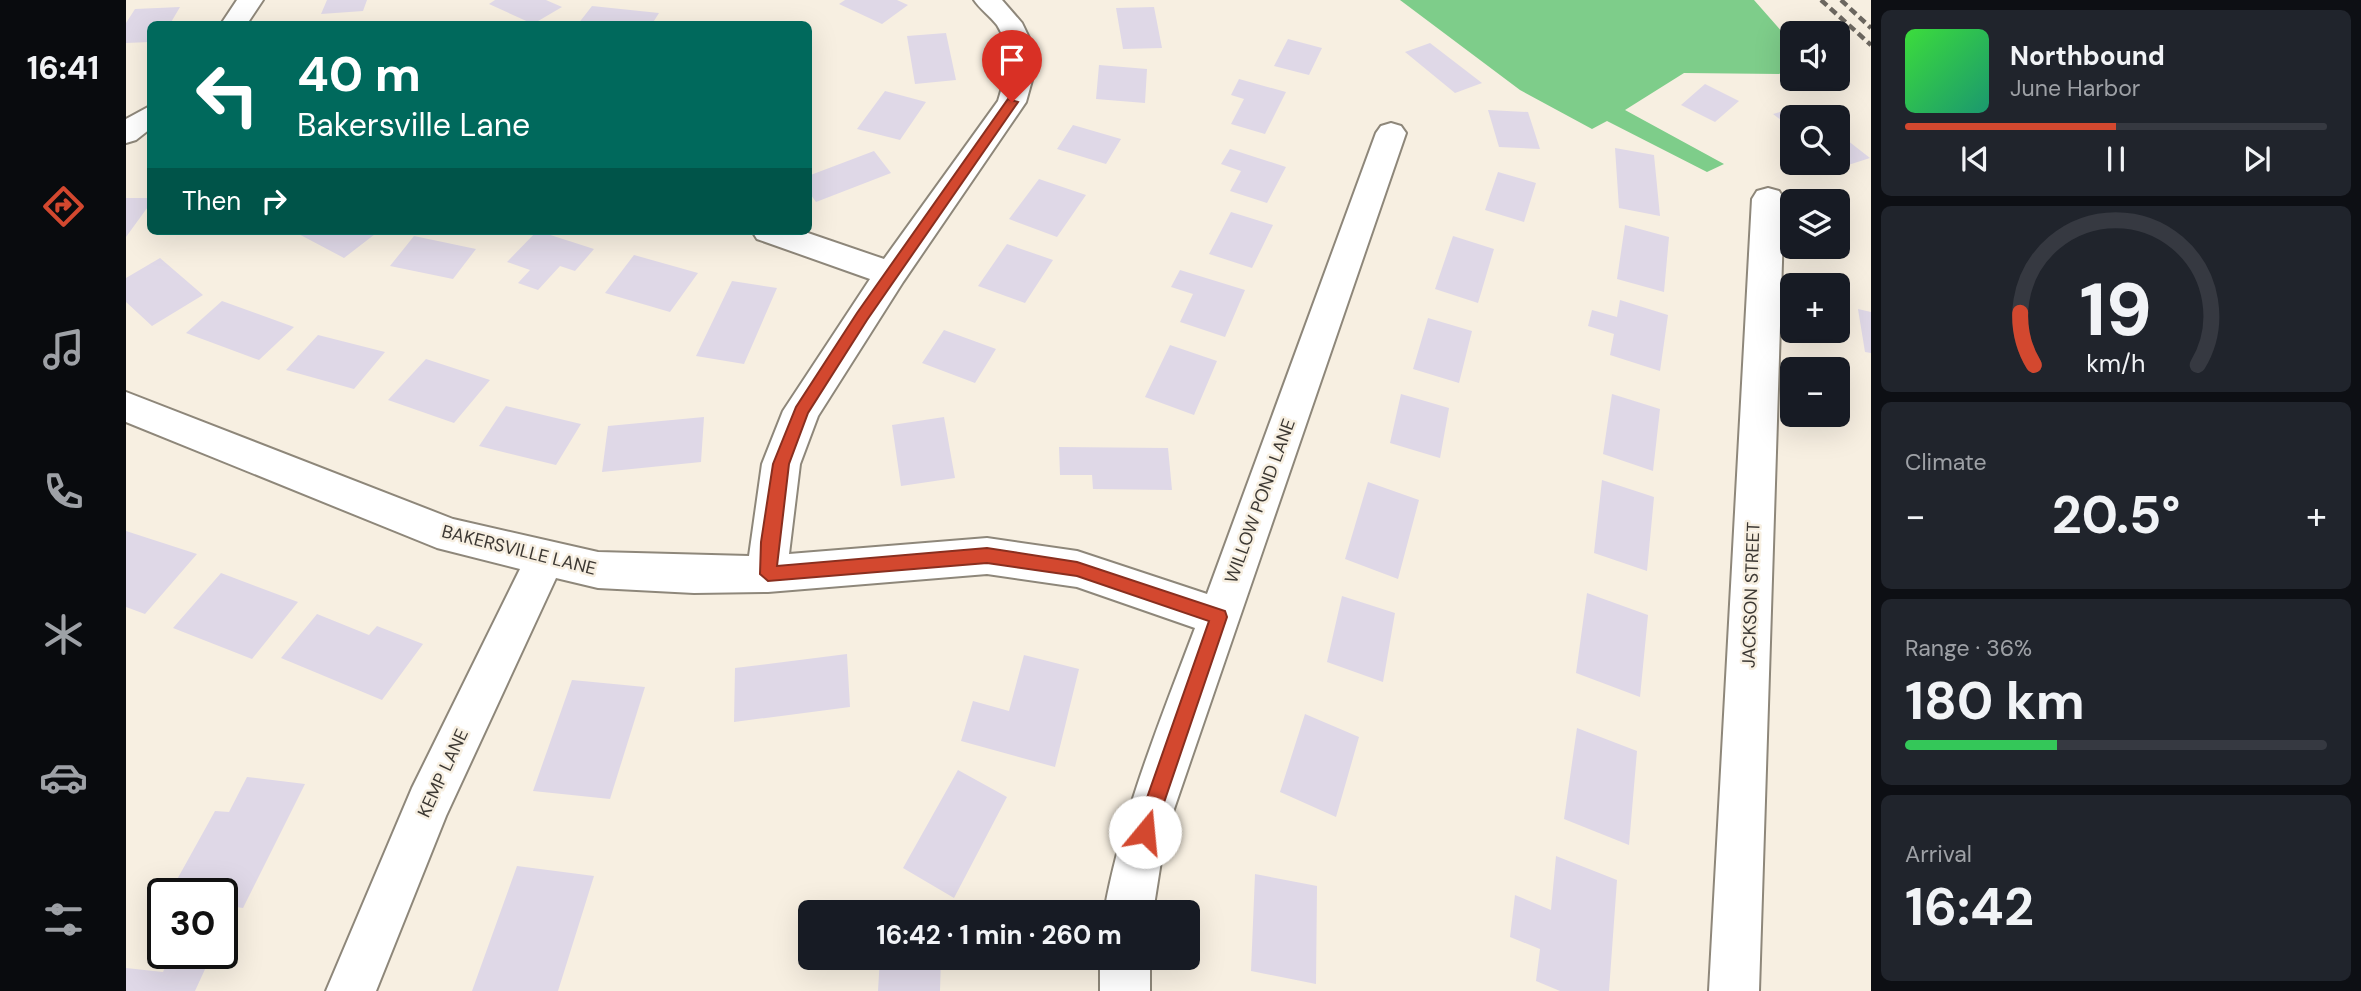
<!DOCTYPE html>
<meta charset="utf-8">
<style>
body{margin:0;font-family:"DM Sans",sans-serif;background:#20242c;color:#f1f3f6;height:100vh;display:flex;flex-direction:column;font-size:26px;white-space:nowrap}
*{box-sizing:border-box;margin:0}
p{font-size:23px;color:#9ea1a6}
.icon{flex:none;width:38px;height:38px;fill:none;stroke:currentColor;stroke-width:2;stroke-linecap:round;stroke-linejoin:round}
.map{position:relative;flex:1;overflow:hidden}
.details{display:flex;flex-direction:column;gap:10px;padding:10px;background:#0d0f14;width:490px}
.details>*{flex:none}
.top-card{position:absolute;left:21px;top:21px;width:665px;height:214px;border-radius:10px;box-shadow:0 7px 28px #0002;background:#00695c;color:#fff;overflow:hidden}
.controls{position:absolute;left:1654px;top:21px;display:grid;gap:14px}
.controls a{display:grid;place-items:center;width:70px;height:70px;border-radius:10px;background:#171b24;box-shadow:0 7px 28px #0002;font-size:35px}
.speed{position:absolute;left:21px;top:878px;display:flex;gap:14px;font-size:35px;font-weight:700;text-align:center}
.speed>*{display:grid;place-content:center;width:91px;height:91px;border-radius:50%;background:#171b24;box-shadow:0 7px 28px #0002;line-height:1}
.speed .limit{border:4px solid #111;border-radius:10px;background:#fff;color:#111}
.pin{position:absolute;display:grid;place-items:center;width:60px;height:60px;color:#fff;margin:-72px -30px;border-radius:50% 50% 50% 0;rotate:-45deg;box-shadow:0 0 7px #0007}
.pin .icon{rotate:45deg}
.me{position:absolute;width:77px;margin:-38px;rotate:17deg;stroke-linejoin:round;filter:drop-shadow(0 0 5px #0008)}
.turn{display:flex;align-items:center;gap:24px;height:147px;padding:0 35px;font-size:32px}
.turn .icon{width:91px;height:91px;stroke-width:2.5}
.turn b{display:block;font-size:49px;line-height:60px}
.then{display:flex;align-items:center;height:66px;padding:0 35px;background:#0003;gap:14px;font-size:26px}
.big{font-size:52px;font-weight:700;line-height:1.1}
.details .card{flex:1;display:flex;flex-direction:column;justify-content:center;gap:10px;min-width:0;padding:0 24px;border-radius:10px;background:#20242c}
.details .dial{align-items:center;gap:0}
.dial svg{height:182px;overflow:visible;fill:none;stroke:#363941;stroke-width:7;stroke-linecap:round;text-anchor:middle}
.dial text{fill:#f1f3f6;stroke:none}
.song{display:flex;align-items:center;gap:21px}
.cover{width:84px;height:84px;border-radius:10px;background:linear-gradient(135deg,hsl(120 70% 55%),hsl(160 70% 35%))}
.played{height:7px;border-radius:4px;background:linear-gradient(90deg,#d3482f 50%,#363941 50%)}
.keys{display:flex;justify-content:space-around;direction:ltr}
.heat{display:flex;justify-content:space-between;align-items:center;font-size:38px;direction:ltr}
.charge{height:10px;border-radius:5px;background:linear-gradient(90deg,#34c759 36%,#363941 0)}
.trip{position:absolute;left:672px;top:900px;width:402px;height:70px;border-radius:10px;background:#171b24;box-shadow:0 7px 28px #0002;font-weight:700;line-height:70px;text-align:center}
main{display:flex;flex:1;min-height:0}
.tabs{display:flex;flex-direction:column;width:126px;justify-content:space-around;align-items:center;background:#090b0e;color:#9ea1a6}
.tabs .icon{width:49px;height:49px}
.tabs .on{color:#d3482f}
.tabs b{font-size:32px;color:#f1f3f6}
.map>svg:first-child{display:block}
</style>
<main>
<nav class="tabs">
<b>16:41</b>
<svg class="icon on" aria-label="directions" viewBox="0 0 24 24"><path d="M12 3l9 9-9 9-9-9zM9 14v-3h6M13 9l2 2-2 2"/></svg>
<svg class="icon" aria-label="music" viewBox="0 0 24 24"><path d="M9 18V5l10-2v13"/><circle cx="6" cy="18" r="3"/><circle cx="16" cy="16" r="3"/></svg>
<svg class="icon" aria-label="phone" viewBox="0 0 24 24"><path d="M5 4h4l2 5-3 2q2 4 5 5l2-3 5 2v4C11 20 4 13 5 4z"/></svg>
<svg class="icon" aria-label="climate" viewBox="0 0 24 24"><path d="M12 3v18M4 7l16 10M4 17L20 7"/></svg>
<svg class="icon" aria-label="car" viewBox="0 0 24 24"><path d="M5 17H2v-5l4-1 3-4h7l3 4 3 1v5h-3M9 17h6M6 11h13"/><circle cx="7" cy="17" r="2"/><circle cx="17" cy="17" r="2"/></svg>
<svg class="icon" aria-label="filters" viewBox="0 0 24 24"><path d="M4 7h16M4 17h16"/><circle cx="9" cy="7" r="2"/><circle cx="15" cy="17" r="2"/></svg>
</nav>
<div class="map">
<svg width="1745" height="991" viewBox="0 0 1745 991">
<rect width="100%" height="100%" fill="#f7efe1"/>
<path fill="#7ecd8a" d="M1274,0H1628L1666,43V74L1558,73L1499,110L1598,164L1581,172L1481,121L1466,129L1394,90Z"/>
<path fill="#dfd8e7" d="M201,0H241L237,11L195,14Z
M369,0H420L436,7L407,24L363,4Z
M719,0H771L782,5L756,24L713,4Z
M466,6L533,13L526,24H452Z
M54,7L44,24H24V42L0,43V23L9,9Z
M1028,7L1036,48L997,49L990,8Z
M820,33L830,80L789,84L781,36Z
M1162,39L1196,48L1183,75L1148,66Z
M1304,43L1356,83L1329,93L1279,52Z
M973,65L1021,69L1019,103L970,99Z
M1113,79L1160,92L1139,134L1105,124L1118,99L1105,95Z
M1579,84L1613,101L1589,122L1555,105Z
M759,91L800,102L774,140L731,129Z
M1674,106L1690,117H1666V128L1647,114Z
M1362,110L1402,112L1414,149L1373,147Z
M947,125L995,139L980,164L931,149Z
M1712,133L1744,158L1716,167L1712,163Z
M1489,148L1528,155L1534,216L1493,208Z
M1104,149L1160,167L1141,203L1104,191L1115,171L1095,164Z
M748,151L765,173L690,202L682,191V176Z
M1372,172L1410,183L1398,222L1359,210Z
M913,179L960,195L931,237L883,219Z
M0,198H24V204L0,237Z
M1105,212L1147,225L1126,268L1083,254Z
M1499,225L1543,237L1538,292L1491,279Z
M167,231H253L218,258Z
M411,231H412L468,249L449,271L434,266L412,290L392,283L404,270L381,262Z
M288,236L350,249L327,279L264,266Z
M1327,236L1368,249L1352,303L1309,289Z
M881,244L927,260L899,303L852,286Z
M508,255L572,273L544,312L479,293Z
M34,258L77,295L26,326L0,302V278Z
M1054,270L1119,290L1099,337L1054,322L1067,294L1045,287Z
M606,281L651,288L618,364L570,356Z
M1494,300L1542,315L1534,371L1484,355L1488,334L1462,326L1466,310L1491,317Z
M96,301L168,327L133,360L60,333Z
M1732,309L1745,312V353L1739,352Z
M1302,318L1346,331L1333,383L1287,369Z
M818,330L870,349L849,383L796,363Z
M192,335L259,352L228,389L160,370Z
M1044,345L1091,361L1068,415L1019,397Z
M300,359L364,380L328,423L262,400Z
M1275,394L1323,408L1314,458L1264,443Z
M1486,394L1534,409L1527,471L1477,454Z
M380,406L455,424L430,465L353,446Z
M578,417L575,462L476,472L482,426Z
M818,417L829,478L775,486L766,425Z
M933,447L1042,448L1046,490L967,489L966,475H934Z
M1476,480L1528,497L1521,571L1468,553Z
M1242,482L1293,500L1272,579L1219,559Z
M0,531L71,554L19,614L0,607Z
M95,573L172,602L126,659L47,628Z
M1461,593L1522,615L1514,697L1450,673Z
M1216,596L1269,613L1257,682L1201,662Z
M191,614L243,635L251,626L297,644L256,700L155,658Z
M721,654L724,707L608,722L609,668Z
M898,655L953,669L929,767L835,741L847,701L883,711Z
M446,680L519,687L484,799L407,791Z
M1179,714L1233,737L1210,817L1154,792Z
M1451,728L1511,751L1503,845L1438,819Z
M832,770L881,797L828,898L777,868Z
M121,777L179,784L117,908L96,905V894H43L89,811L103,812Z
M1430,856L1491,880L1483,991H1434L1410,981L1414,949L1384,937L1389,895L1425,910Z
M391,866L468,876L432,991H346Z
M1129,874L1191,886L1190,984L1125,971Z
M45,954H86L69,991H0V968L37,972Z
M754,957H815L814,991H752Z"/>
<g fill="none" stroke-linecap="round" stroke-linejoin="round">
<g stroke="#8e877a" stroke-width="4">
<path id="minor" d="M111,0H137L121,24H95Z
M848,0H876L896,23L907,46L908,73L900,102L777,282L692,416L674,464L663,554L861,538L951,551L1081,594L1250,133L1255,126L1265,123L1275,126L1280,133L1048,809L1036,855L1027,912H978C996,813 1034,721 1069,628L951,587L861,574L642,592L568,593L472,588L430,578L320,816L250,991H200L286,788L394,569L311,548L0,422V392L327,519L472,552L623,556L636,464L657,411L744,279L631,239L626,231H676L758,259L872,101C880,76 886,48 871,25C864,16 854,9 848,0Z
M24,106V129L10,140L0,143V119Z
M1642,188L1653,191L1658,199L1633,991H1583L1626,199L1631,191Z
M974,957H1024V991H974Z"/>
</g>
<use href="#minor" fill="#fff" fill-rule="evenodd"/>
<path stroke="#6c6760" stroke-width="4.5" stroke-dasharray="8 4.5" stroke-linecap="butt" d="M1695,0L1745,45
M1715,0L1745,28"/>
</g>
<path fill="#d3482f" stroke="#892f1f" stroke-width="2" d="M882,99L892,102L741,320L682,413L663,464L651,566L861,548L951,562L1099,611L1101,617L1028,832L1026,838L1019,841L1012,838L1009,832L1083,621L951,576L861,563L642,581L634,574L635,542L647,464L670,407L731,313Z"/>
<g text-anchor="middle" dominant-baseline="central" stroke-width="5" stroke-linejoin="round" paint-order="stroke">
<g font-size="18" fill="#3c3833" stroke="#f7efe1">
<text transform="translate(1134 501) rotate(-70)">WILLOW POND LANE</text>
<text transform="translate(393 550) rotate(14)">BAKERSVILLE LANE</text>
<text transform="translate(1625 595) rotate(-88)">JACKSON STREET</text>
<text transform="translate(317 773) rotate(-65)">KEMP LANE</text>
</g>
</g>
</svg>
<div class="controls">
<a><svg class="icon" aria-label="sound" viewBox="0 0 24 24"><path d="M4 9h4l5-4v14l-5-4H4zM17 9q2 3 0 6"/></svg></a>
<a><svg class="icon" aria-label="search" viewBox="0 0 24 24"><circle cx="10" cy="10" r="6"/><path d="M15 15l6 6"/></svg></a>
<a><svg class="icon" aria-label="layers" viewBox="0 0 24 24"><path d="M12 4l9 5-9 5-9-5zM3 14l9 5 9-5"/></svg></a>
<a>+</a>
<a>−</a>
</div>
<div class="speed"><div class="limit">30</div></div>
<div class="pin" style="left:886px;top:102px;background:#d93025"><svg class="icon" aria-label="arrive" viewBox="0 0 24 24"><path d="M6 21V4h12l-3 4 3 4H6"/></svg></div>
<svg class="me" style="left:1019px;top:832px" viewBox="-20 -20 40 40"><circle r="19" fill="#fff"/><path d="M0-13L10 11 0 6-10 11z" fill="#d3482f"/></svg>
<div class="trip">16:42 · 1 min · 260 m</div>
<div class="top-card">
<div class="turn"><svg class="icon" aria-label="left" viewBox="0 0 24 24"><path d="M17 20v-9H6M10 6l-5 5 5 5"/></svg><div><b>40 m</b>Bakersville Lane</div></div>
<div class="then">Then<svg class="icon" aria-label="right" viewBox="0 0 24 24"><path d="M7 20v-9h11M14 6l5 5-5 5"/></svg></div>
</div>
</div>
<section class="details">
<div class="card">
<div class="song"><i class="cover"></i><div><b>Northbound</b><p>June Harbor</p></div></div>
<div class="played"></div>
<div class="keys"><svg class="icon" aria-label="previous" viewBox="0 0 24 24"><path d="M18 5L8 12l10 7zM5 5v14"/></svg><svg class="icon" aria-label="pause" viewBox="0 0 24 24"><path d="M8 5v14M16 5v14"/></svg><svg class="icon" aria-label="next" viewBox="0 0 24 24"><path d="M6 5l10 7-10 7zM19 5v14"/></svg></div>
</div>
<div class="card dial"><svg viewBox="0 0 100 80">
<path d="M14 69A42 42 0 1 1 86 69"/>
<path d="M14 69A42 42 0 0 1 8 46" stroke="#d3482f"/>
<text x="50" y="56" font-size="32" font-weight="700">19</text>
<text x="50" y="72" font-size="11">km/h</text>
</svg></div>
<div class="card"><p>Climate</p>
<div class="heat"><a>−</a><b class="big">20.5°</b><a>+</a></div>
</div>
<div class="card"><p>Range · 36%</p><b class="big">180 km</b><div class="charge"></div></div>
<div class="card"><p>Arrival</p><b class="big">16:42</b></div>
</section>
</main>
